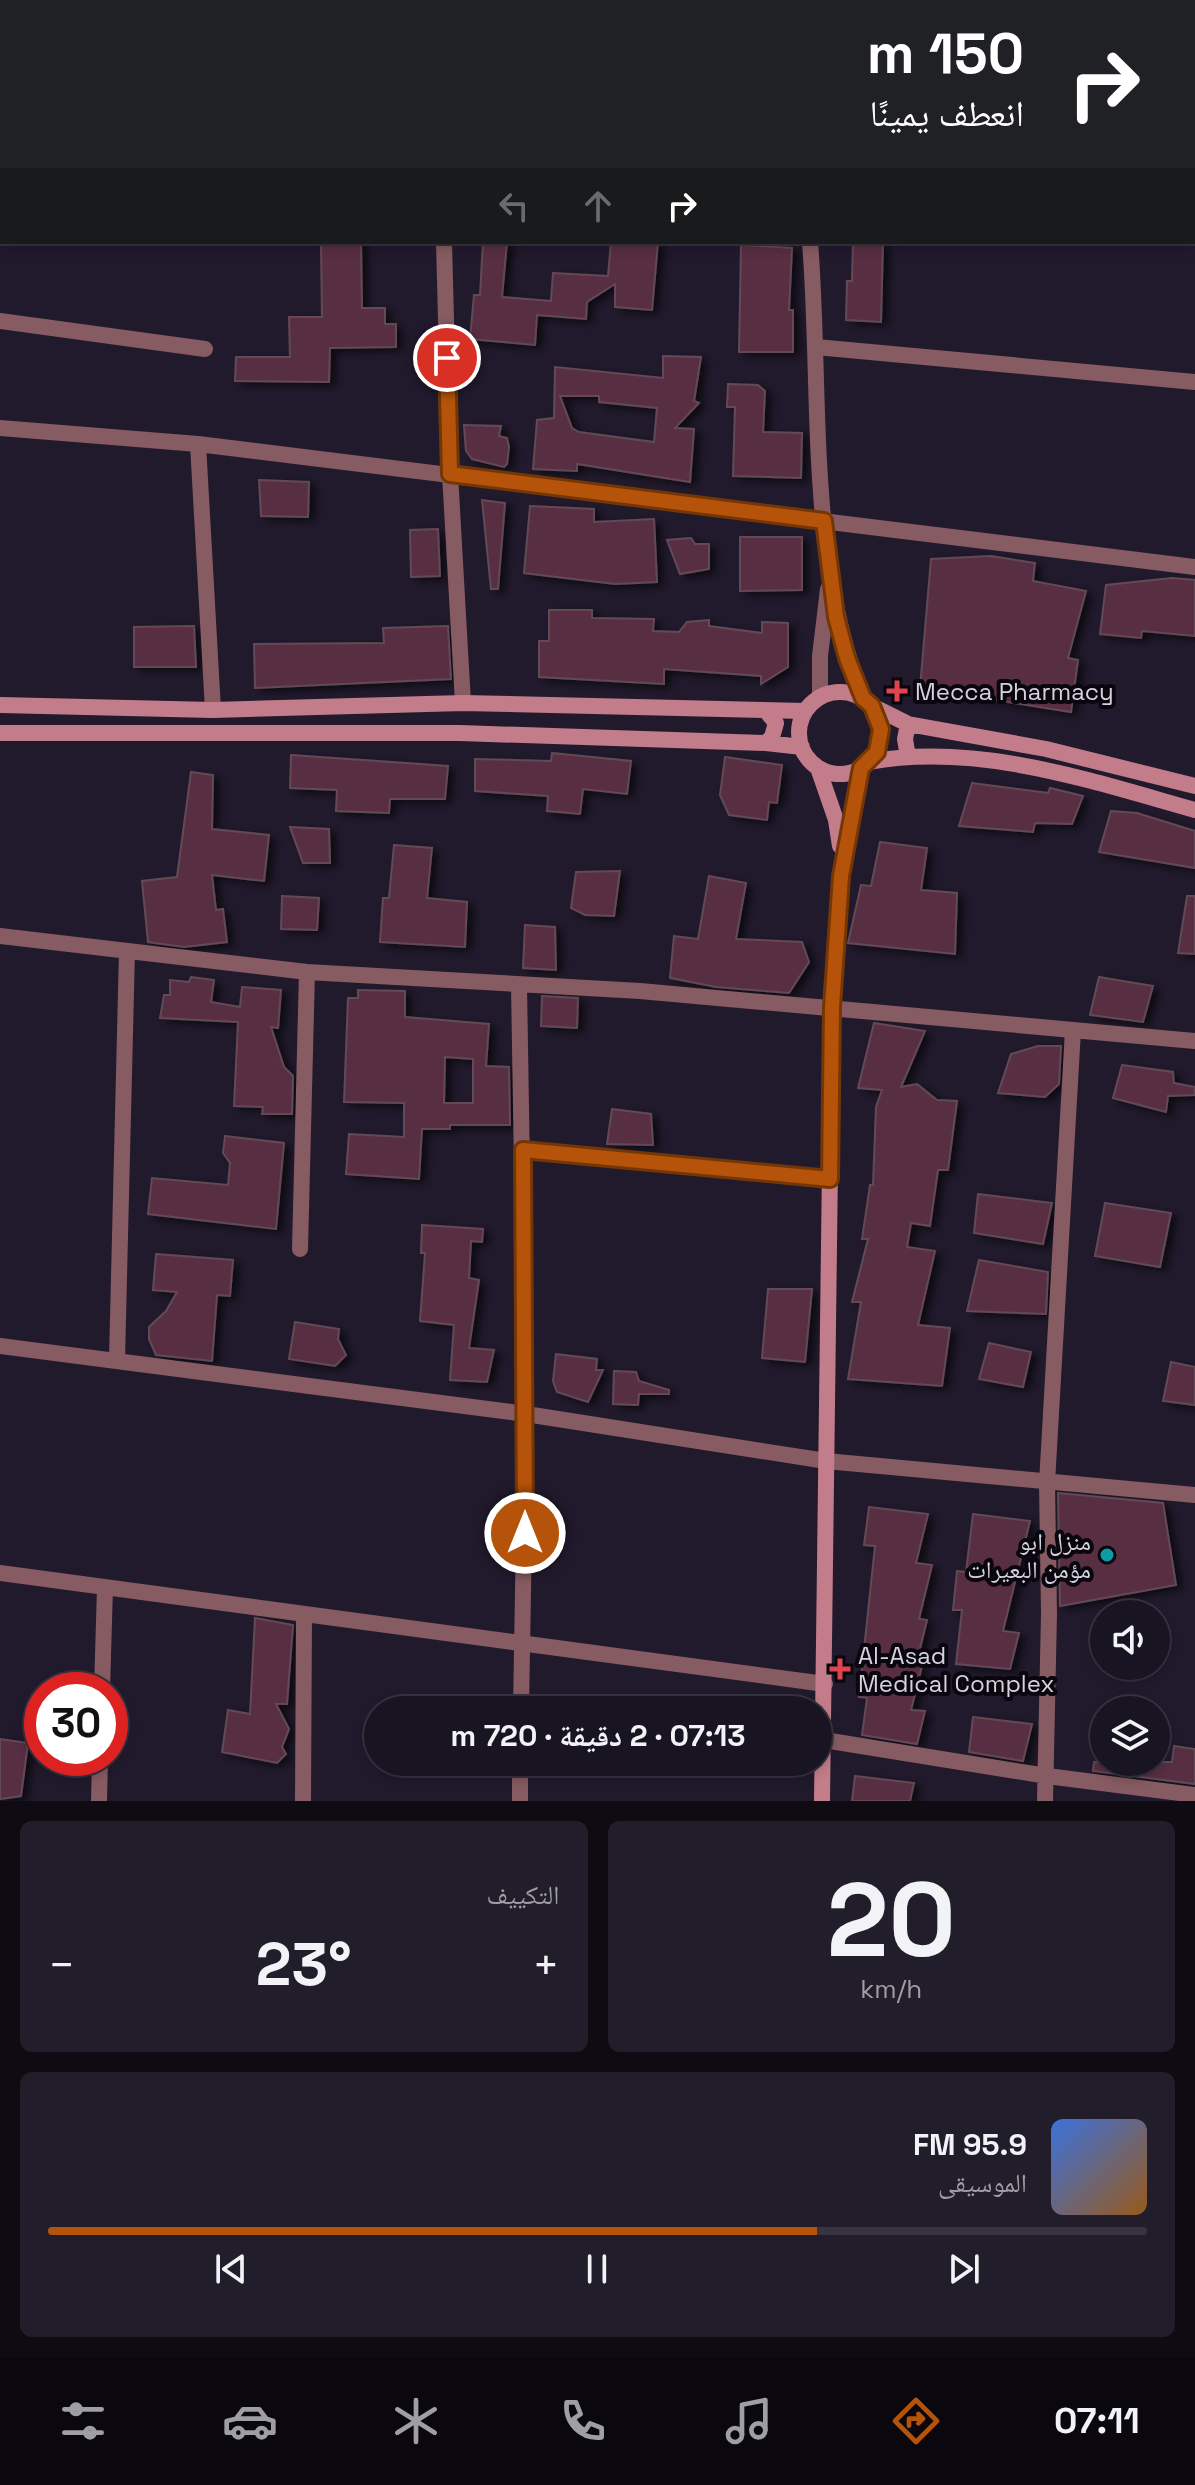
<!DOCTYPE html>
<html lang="ar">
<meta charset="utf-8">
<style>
body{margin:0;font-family:"Space Grotesk","Noto Naskh Arabic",sans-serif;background:#221d2a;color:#f1f3f6;direction:rtl;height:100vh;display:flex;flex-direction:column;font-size:30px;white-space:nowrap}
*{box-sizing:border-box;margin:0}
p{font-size:26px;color:#9f9ea5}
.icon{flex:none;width:44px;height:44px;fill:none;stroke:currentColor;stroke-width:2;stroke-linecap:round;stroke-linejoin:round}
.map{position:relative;height:1801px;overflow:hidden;direction:ltr}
.panel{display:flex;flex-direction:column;gap:20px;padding:20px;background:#0e0b13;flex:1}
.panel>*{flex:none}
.banner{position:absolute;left:0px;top:0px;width:1196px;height:244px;box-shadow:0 4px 12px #0003,0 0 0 2px #373340;direction:rtl;background:#202124;color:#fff;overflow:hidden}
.controls{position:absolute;left:1090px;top:1600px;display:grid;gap:16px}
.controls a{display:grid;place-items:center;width:80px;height:80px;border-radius:50%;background:#191422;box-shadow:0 4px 12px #0003,0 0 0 2px #373340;font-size:40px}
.speed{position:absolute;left:24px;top:1672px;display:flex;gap:16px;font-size:40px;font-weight:700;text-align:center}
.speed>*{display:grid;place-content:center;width:104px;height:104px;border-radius:50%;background:#191422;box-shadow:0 4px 12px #0003,0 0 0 2px #373340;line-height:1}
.speed .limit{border:12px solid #d22;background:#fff;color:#111}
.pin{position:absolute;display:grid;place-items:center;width:68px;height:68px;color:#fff;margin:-34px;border:4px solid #fff;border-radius:50%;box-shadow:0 2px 8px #0007}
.me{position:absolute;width:88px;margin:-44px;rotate:0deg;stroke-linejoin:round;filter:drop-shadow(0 0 6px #0008)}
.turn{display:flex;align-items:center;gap:28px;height:168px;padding:0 40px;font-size:36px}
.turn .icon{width:104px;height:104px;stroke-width:2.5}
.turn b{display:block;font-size:56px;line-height:68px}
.lanes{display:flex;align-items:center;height:76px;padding:0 40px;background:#0003;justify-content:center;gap:40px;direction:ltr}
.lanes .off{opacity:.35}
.big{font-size:60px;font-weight:700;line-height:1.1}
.panel .card{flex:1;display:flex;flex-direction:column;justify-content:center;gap:12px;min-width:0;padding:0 28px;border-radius:12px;background:#221d2a}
.panel .dial{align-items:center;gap:0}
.dial b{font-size:104px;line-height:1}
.song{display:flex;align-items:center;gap:24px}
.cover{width:96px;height:96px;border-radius:12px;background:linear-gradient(135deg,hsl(220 70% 55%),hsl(30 70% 35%))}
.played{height:8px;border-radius:4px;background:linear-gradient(90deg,#b45309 70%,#373340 70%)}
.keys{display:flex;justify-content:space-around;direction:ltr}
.heat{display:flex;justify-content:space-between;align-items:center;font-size:44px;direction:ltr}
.panel .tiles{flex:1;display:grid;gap:20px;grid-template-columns:1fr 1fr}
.card:last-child{grid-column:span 2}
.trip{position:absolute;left:364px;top:1696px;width:468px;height:80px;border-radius:40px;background:#191422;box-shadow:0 4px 12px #0003,0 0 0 2px #373340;font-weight:700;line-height:80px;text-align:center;direction:rtl}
.dock{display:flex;height:128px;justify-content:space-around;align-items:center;background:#0a080e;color:#9f9ea5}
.dock .icon{width:56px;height:56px}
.dock .on{color:#b45309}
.dock b{font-size:36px;color:#f1f3f6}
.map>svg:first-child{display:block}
</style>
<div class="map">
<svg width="1195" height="1801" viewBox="0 0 1195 1801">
<defs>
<filter id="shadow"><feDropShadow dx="6" dy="3.5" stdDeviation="4" flood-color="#0009"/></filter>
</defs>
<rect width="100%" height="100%" fill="#211a2d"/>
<path fill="#582d43" stroke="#634a55" stroke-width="2" fill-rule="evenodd" filter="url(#shadow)" d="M321,242H361L362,308H385V324H396V347L330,348L329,382L235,381L236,357H290L289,317H322Z
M483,242H507L502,297L551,301L553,273L608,276L611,242H658L652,310L615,307V284L587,302L586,319L537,315L535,345L470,339L474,295H480Z
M853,242H883L881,322L846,320L847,281H852Z
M741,245L792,248L789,310H793V352H739Z
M663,356L701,357L694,401L699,403L675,428L694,429L690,482L577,464V471L533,469L537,420L554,418L555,367L663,378ZM560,396H599V402L657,408L654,442L579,432L572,428Z
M728,384L758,385L765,391L763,432L802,433L801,478L733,476L735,407H727Z
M464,425L501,426L499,436L507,438L509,447L507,464L504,467L472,459L466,451Z
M259,480L309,482L308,517L261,516Z
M482,500L505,503L498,589H491Z
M530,506L594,509V522L654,519L657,582L615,584L524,573Z
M438,529L440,576L411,577L410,530Z
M740,537H802V590L740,591Z
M691,538L695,544H709V569L680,574L667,540Z
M991,556L1035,563L1033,581L1086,591L1068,658L1078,660L1071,712L920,688L931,559Z
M1172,578L1195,580V636L1142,631L1141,638L1100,634L1106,585Z
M549,610H592V618L654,619L653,631L679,632L687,622L709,620V626L762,633V622L788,623V667L761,684V676L664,669V684L539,677V641H549Z
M194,626L196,667H134V627Z
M448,626L451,679L255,688L254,644L384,643L383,628Z
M552,753L631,761L627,794L583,789L580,814L547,811L548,796L475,791V759L551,761Z
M291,755L448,766L445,799H390L389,813L336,811L337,790L290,788Z
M725,757L782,765L777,803L769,802L767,820L729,815L720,795Z
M191,772L213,775L212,829L269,835L264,881L212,875L216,910L223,909L227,942L184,947L148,942L142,881L177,877Z
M972,783L1048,793L1050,788L1083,796L1072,824L1035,823L1033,832L959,826Z
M1111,811L1137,813L1195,831V868L1099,852Z
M290,827L329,829L330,863H303Z
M880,842L927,848L921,890L957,893L955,954L848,943L861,885L871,886Z
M394,845L432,848L427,898L467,902L465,947L380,942L383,898H389Z
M620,871L614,916L585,915L571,908L576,872Z
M709,876L746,883L736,939L802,942L809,962L789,993L716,987L670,978L674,936L698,939Z
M282,896L319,898L317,930L281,929Z
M1187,896H1195V954L1178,953Z
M525,925L555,927L556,970L523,968Z
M191,977L214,980L211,1002L240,1007L242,987L281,990L278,1028L271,1027L284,1067L293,1076L292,1114H262L263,1107L234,1106L238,1022L160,1018L164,995H170V980L189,982Z
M1099,977L1153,986L1143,1022L1090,1015Z
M358,990L405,991V1017L489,1024L486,1066L509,1067L510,1125H450V1129H422L419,1179L346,1174L349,1134L404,1137V1103L344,1102L348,998H358ZM445,1057L473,1059V1103H444Z
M542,996L578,998L577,1028L541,1026Z
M874,1023L925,1031L901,1087L917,1084L937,1100L957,1101L948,1170H938L930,1226L911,1223L907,1247L935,1251L918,1325L950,1328L942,1386L848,1379L861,1302H852L868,1239H862L870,1185H873L876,1107L882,1090L858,1088Z
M1038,1046H1061L1059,1084L1045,1097L998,1093L1011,1054Z
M1122,1065L1173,1072L1174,1083L1195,1087V1095L1168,1096L1166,1112L1113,1098Z
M612,1109L651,1114L653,1145L607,1144Z
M225,1136L284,1143L276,1229L148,1214L152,1178L228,1185L230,1163L223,1153Z
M978,1194L1052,1203L1043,1244L974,1233Z
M1105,1203L1171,1213L1160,1267L1095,1256Z
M422,1225L483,1229L482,1242L471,1241L469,1278L479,1280L469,1348L494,1350L487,1382L450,1380L454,1325L420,1321L425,1253H421Z
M156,1254L233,1260L230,1296L217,1295L212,1361L156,1355L149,1339V1327L166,1311L177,1292L153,1290Z
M979,1260L1048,1272L1046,1314L967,1311Z
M768,1289H812L805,1362L762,1358Z
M295,1322L339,1329L338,1339L346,1355L335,1366L289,1359Z
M989,1343L1031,1352L1023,1387L979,1379Z
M556,1354L597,1359L596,1370H603L588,1402L557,1392L553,1381Z
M1171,1362L1195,1367V1405L1163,1401Z
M614,1371L636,1372L639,1381L669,1390V1394H639L638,1405L613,1404Z
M1058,1493L1163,1503L1176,1585L1060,1606Z
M869,1507L928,1514L916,1563L932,1565L919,1619L927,1620L916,1665L922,1666L911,1710L925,1711L917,1744L862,1735L867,1698L859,1697L875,1546L864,1545Z
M973,1514L1030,1521L1003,1631L1019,1633L1010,1669L956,1664L962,1610H953L957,1571L966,1572Z
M255,1618L293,1625L287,1704H276L289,1729L282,1747L286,1754L277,1763L222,1752L228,1710L250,1714Z
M973,1717L1032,1724L1023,1761L969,1752Z
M0,1739L28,1743L21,1796L0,1799Z
M1174,1746L1195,1749V1784L1093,1771L1094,1762H1172Z
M855,1776L914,1783L910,1801H852Z"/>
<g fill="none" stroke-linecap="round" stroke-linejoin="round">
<path stroke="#875b62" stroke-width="16" d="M800,0V2
M593,2V0
M0,113H2
M1194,205L1195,206
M444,242L450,474L463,703
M810,242C822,393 806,554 863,698
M0,321L205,349
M816,347L1195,382
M0,428L198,444L1195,567
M198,444L213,710
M820,697V656L828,589
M0,936L307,972L640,991L1195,1041
M519,985L526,1414L521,1710
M523,1150L830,1179
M300,1249L307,972
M0,1346L526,1414L826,1461L1195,1495
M117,1359L127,951
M0,1573L825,1684
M102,1690L105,1587
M824,1740L1047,1776L1195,1795
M99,1801L100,1758
M303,1801L304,1614
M520,1801V1762
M1045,1801L1049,1613L1047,1483L1073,1030"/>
<path stroke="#c37d8a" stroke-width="16" d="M799 733a41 41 0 1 1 82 0a41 41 0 1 1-82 0Z
M0,705L213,710L463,703L805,711
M872,706L908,724L1046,749L1195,786
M766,711L776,723L772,737L766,743
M0,733H460L766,743L802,747
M908,757L905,739L908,724
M869,762C978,742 1091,781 1195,810
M818,768L836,820L840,846
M822,1801L832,1007L841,876L861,768"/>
</g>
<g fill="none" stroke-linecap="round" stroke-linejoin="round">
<g stroke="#753606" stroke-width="20">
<path id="route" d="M447,358L450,474L824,521L836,617L847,658L863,698L872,706L881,729L877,752L861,768L841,876L832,1007L830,1179L523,1150L525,1533"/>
</g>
<use href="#route" stroke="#b45309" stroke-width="14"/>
</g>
<g fill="#e0444e" stroke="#09060e" stroke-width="3">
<path d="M893 679h8v8h8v8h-8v8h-8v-8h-8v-8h8z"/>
<path d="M836 1657h8v8h8v8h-8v8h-8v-8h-8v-8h8z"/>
</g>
<circle fill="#0f9aa8" stroke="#09060e" stroke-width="3" cx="1107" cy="1555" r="8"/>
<g text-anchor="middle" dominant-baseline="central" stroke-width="8" stroke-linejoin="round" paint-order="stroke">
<g font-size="24" fill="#d5d1de" stroke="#09060e" text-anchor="start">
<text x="915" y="691">Mecca Pharmacy</text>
<text x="1091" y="1541" text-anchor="end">منزل ابو<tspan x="1091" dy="28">مؤمن البعيرات</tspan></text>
<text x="858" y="1655">Al-Asad<tspan x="858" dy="28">Medical Complex</tspan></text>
</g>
</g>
</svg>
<div class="controls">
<a><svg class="icon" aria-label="sound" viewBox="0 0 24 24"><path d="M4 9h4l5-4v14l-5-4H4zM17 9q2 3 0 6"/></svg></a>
<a><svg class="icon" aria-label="layers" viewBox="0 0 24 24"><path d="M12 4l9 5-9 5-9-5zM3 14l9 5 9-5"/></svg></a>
</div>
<div class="speed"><div class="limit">30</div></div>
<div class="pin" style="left:447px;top:358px;background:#d93025"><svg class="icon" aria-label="arrive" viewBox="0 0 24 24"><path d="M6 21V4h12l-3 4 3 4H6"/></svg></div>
<svg class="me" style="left:525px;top:1533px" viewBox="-20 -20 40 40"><circle r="17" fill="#b45309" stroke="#fff" stroke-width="3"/><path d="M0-11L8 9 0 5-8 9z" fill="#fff"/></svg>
<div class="trip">07:13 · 2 دقيقة · 720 m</div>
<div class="banner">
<div class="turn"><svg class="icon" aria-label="right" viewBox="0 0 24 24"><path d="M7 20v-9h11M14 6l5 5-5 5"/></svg><div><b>150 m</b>انعطف يمينًا</div></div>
<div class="lanes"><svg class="icon off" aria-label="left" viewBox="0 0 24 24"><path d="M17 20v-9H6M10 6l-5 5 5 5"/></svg><svg class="icon off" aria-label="ahead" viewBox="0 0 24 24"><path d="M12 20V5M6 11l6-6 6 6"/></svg><svg class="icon" aria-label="right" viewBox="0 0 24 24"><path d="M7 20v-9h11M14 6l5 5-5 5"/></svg></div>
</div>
</div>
<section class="panel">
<div class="tiles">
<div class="card dial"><b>20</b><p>km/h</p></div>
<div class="card"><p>التكييف</p>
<div class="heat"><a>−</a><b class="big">23°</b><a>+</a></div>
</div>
<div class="card">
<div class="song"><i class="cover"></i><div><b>95.9 FM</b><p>الموسيقى</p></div></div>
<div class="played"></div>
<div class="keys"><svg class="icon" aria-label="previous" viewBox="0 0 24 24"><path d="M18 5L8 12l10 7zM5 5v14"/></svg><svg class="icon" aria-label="pause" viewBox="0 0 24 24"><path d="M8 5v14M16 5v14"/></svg><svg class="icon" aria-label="next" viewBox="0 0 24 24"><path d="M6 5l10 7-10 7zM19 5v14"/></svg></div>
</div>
</div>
</section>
<nav class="dock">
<b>07:11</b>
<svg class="icon on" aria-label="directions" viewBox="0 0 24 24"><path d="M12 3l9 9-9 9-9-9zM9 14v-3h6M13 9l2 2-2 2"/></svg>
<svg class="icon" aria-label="music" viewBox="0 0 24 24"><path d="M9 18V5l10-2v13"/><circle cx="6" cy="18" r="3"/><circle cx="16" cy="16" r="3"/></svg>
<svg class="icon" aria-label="phone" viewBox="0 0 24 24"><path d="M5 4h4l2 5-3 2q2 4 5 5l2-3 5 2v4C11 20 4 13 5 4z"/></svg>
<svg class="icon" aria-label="climate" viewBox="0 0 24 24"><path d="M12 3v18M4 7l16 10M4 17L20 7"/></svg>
<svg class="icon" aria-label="car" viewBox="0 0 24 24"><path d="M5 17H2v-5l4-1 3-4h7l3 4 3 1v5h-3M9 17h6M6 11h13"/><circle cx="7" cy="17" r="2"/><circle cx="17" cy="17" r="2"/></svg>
<svg class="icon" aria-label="filters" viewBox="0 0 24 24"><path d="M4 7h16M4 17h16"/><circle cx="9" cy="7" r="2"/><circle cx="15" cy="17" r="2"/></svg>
</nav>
